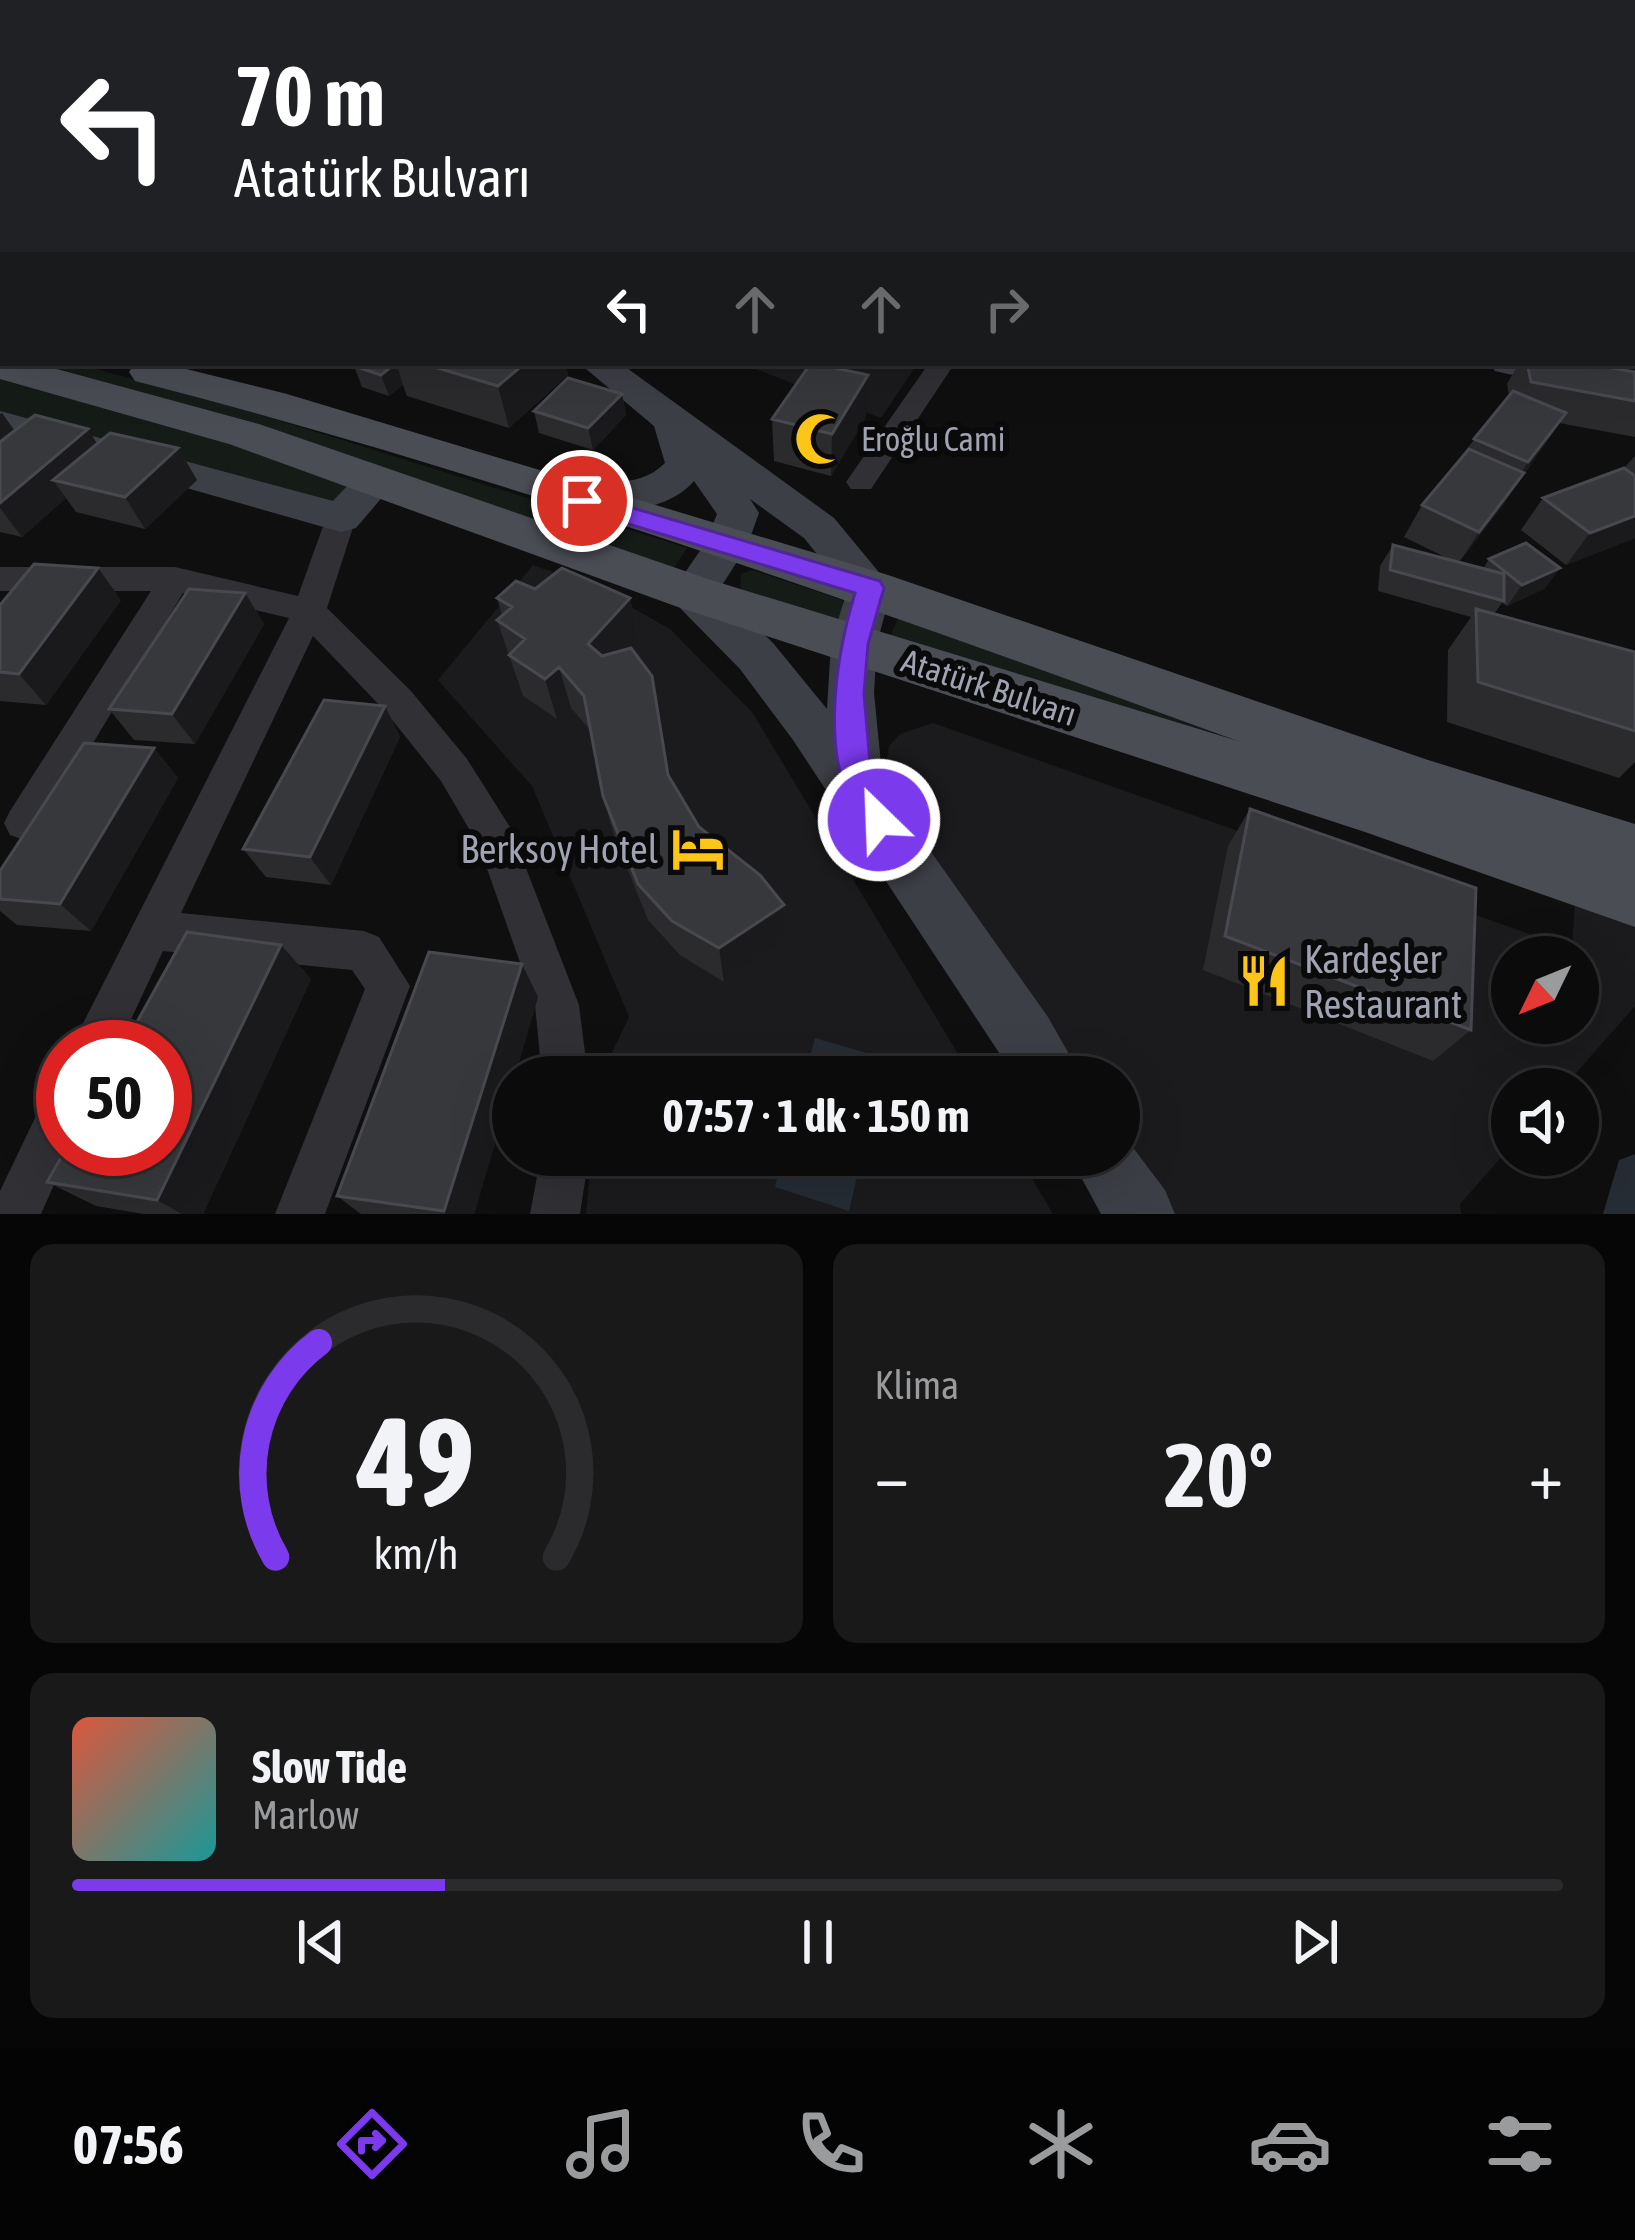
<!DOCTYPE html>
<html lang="tr">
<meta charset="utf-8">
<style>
body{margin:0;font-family:"Asap Condensed",sans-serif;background:#19191a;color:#f1f3f6;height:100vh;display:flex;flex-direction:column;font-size:45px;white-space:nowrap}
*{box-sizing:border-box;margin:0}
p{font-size:39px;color:#9a9b9d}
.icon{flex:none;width:66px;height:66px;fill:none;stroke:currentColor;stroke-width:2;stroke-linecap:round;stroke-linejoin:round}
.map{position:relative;height:1214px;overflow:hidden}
.sheet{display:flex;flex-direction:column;gap:30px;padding:30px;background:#060607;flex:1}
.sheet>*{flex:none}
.banner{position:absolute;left:0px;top:0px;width:1635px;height:366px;box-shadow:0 12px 48px #0002,0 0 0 3px #2b2b2d;background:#202124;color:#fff;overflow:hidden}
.needle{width:78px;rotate:227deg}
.controls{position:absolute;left:1491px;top:936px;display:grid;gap:24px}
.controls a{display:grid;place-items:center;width:108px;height:108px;border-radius:50%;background:#0b0b0c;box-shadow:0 12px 48px #0002,0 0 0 3px #2b2b2d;font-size:60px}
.speed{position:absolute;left:36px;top:1020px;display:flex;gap:24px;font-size:60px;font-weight:700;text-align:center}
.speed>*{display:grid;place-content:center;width:156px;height:156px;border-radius:50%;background:#0b0b0c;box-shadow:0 12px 48px #0002,0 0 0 3px #2b2b2d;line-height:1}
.speed .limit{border:18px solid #d22;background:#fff;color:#111}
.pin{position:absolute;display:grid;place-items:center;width:102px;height:102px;color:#fff;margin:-51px;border:6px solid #fff;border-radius:50%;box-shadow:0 3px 12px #0007}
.me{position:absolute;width:132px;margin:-66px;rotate:336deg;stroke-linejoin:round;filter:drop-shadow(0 0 9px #0008)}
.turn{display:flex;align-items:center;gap:42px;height:252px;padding:0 36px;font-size:54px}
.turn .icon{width:156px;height:156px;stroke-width:2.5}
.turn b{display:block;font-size:84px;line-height:102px}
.lanes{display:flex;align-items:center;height:114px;padding:0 36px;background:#0003;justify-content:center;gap:60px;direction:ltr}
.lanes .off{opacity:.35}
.big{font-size:90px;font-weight:700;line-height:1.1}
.sheet .tile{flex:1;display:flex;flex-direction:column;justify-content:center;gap:18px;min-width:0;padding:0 42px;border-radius:24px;background:#19191a}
.sheet .dial{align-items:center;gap:0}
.dial svg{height:312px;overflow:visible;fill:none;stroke:#2b2b2d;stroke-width:7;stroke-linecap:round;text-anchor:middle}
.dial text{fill:#f1f3f6;stroke:none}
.song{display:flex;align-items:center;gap:36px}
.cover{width:144px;height:144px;border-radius:18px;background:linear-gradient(135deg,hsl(10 70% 55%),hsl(180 70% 35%))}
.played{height:12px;border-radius:6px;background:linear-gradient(90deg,#7c3aed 25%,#2b2b2d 25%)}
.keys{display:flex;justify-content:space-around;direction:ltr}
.heat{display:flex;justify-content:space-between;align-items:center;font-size:66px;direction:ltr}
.sheet .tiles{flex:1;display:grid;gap:30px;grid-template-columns:1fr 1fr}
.tile:last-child{grid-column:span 2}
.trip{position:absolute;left:492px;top:1056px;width:648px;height:120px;border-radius:60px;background:#0b0b0c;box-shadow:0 12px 48px #0002,0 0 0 3px #2b2b2d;font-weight:700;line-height:120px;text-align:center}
.tabs{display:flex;height:192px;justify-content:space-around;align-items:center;background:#040405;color:#9a9b9d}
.tabs .icon{width:84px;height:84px}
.tabs .selected{color:#7c3aed}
.tabs b{font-size:54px;color:#f1f3f6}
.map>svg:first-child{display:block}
</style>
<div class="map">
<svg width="1635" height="1214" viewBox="0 0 1635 1214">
<rect width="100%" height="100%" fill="#0f0f10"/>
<path fill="#1b1b1d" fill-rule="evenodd" d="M740,363H918L881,418Z
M533,565L597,588L670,629L752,712L972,1077H600L629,1017L532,786L438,680Z
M933,723L1572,949L1575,901L1635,920V1006L1562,1089H1512V1145L1460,1204L1461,1214H1171L1119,1135V1077H1080L890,792L884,777L889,746L900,734ZM1512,957H1578V1023H1512Z
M592,1155H1018L1053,1214H586Z"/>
<path fill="#151b16" d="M75,363L259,414L687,548L673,569L290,435L41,364Z
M0,366L376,481L341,518L0,423Z
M752,570L842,600L846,610L839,621L740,594L741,574Z
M898,619L1395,791L887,643Z"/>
<path fill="#252c34" d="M815,1038L884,1058L880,1077H805Z
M783,1155H862L849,1211L775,1187Z"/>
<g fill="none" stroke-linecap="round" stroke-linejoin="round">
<path fill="#252c34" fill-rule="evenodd" d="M1635,1154V1214H1603L1619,1160Z"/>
<path fill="#303035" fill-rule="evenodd" d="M729,0H746L727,3Z
M1203,0H1221L1201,3Z
M1632,31L1635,32V42L1632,41Z
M1632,76H1635V87H1632Z
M0,146L3,147V159L0,158Z
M929,363H955L871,489H851L846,482Z
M341,508L356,518L327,608L411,691L467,759L510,827L579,1005L588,1077H542L535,1005L479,846L441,781L385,711L313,636L181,913L364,931L379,937L410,986L325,1214H275L365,989L352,970L163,951L118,1047H71L289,618L183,593L38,835L24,840L10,835L4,823L10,811L151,591H0V567H175L298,596L326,518Z
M63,1088V1149H70L41,1214H0V1191L46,1095Z
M541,1155H589L580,1214H530Z"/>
<path fill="#3d3f46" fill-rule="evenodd" d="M578,0H614L616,3H580Z
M579,363H620L834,518L892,588L877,643L874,693L883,784L1048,1017L1082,1077H1015L793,740L740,669L677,605L671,593L706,542L717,514L694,481C661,519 592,514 549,502L543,492L549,482C589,471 631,497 665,463L654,426ZM750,499L804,538L847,591L831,643L827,709L773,643L719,590L747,546L759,513Z
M1490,363H1568L1635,375V397L1508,374L1495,371Z
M0,411L333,501C351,483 362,464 390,472L396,481L356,528L341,532L0,435Z
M1119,1129L1165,1190L1175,1214H1101L1069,1155H1119Z"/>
<path fill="#4b4d55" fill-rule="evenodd" d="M0,354L3,363H35L259,424L711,580L1238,741C875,609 509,477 135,381L129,372L135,363H162L287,394L888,575L1428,760L1635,824V927L1365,832L675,606L229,444L0,379Z"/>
<path fill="#5b5d67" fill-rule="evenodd" d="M1573,0H1612L1614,3H1576Z"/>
</g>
<path fill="#2b2b2e" d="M0,0H246L256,3H3V148H0Z
M421,0H468L469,3H410L422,2Z
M635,0H666L662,3Z
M675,0H720L717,3H676Z
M742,0H795L792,3H738Z
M800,0H840V3H800Z
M1139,0H1196L1195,3H1139Z
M1312,0H1358L1357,3H1311Z
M1430,0H1452L1450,3H1429Z
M1635,40V76H1632V41Z
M0,187H3V270L0,272Z
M1632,187H1635V225L1632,230Z
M1632,273L1635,274V329L1632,328Z
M357,363H565L568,375L509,428L407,396L403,385L389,396L362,387L354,366Z
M1519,363H1586L1635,372V437L1559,423L1503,505L1459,562L1483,569L1489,559L1560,568L1544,589L1507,606L1502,603L1494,614L1635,652V762L1619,778L1447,722L1448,650L1471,617L1378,591L1380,566L1393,545L1453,561L1404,537L1422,505L1509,396L1507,384Z
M622,394L626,415L593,450L539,433L534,411Z
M0,413L15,431L97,443L178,448L197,480L145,529L76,512L66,498L22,537L0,532Z
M866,417L831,476L774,461L772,419Z
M1635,456V538L1566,565L1521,530L1543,498L1624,468Z
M535,589L630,598L638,639L630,648L670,777L699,827L784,905L786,940L724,982L680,955L648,920L614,835L603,796L591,731L571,708L557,719L523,696L497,620L502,615L497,598Z
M245,593L264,624L195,744L134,740L109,709Z
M121,600L46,705L0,701V605Z
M385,706L400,737L331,885L266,877L243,849Z
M154,748L178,778L91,931L17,925L0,911V871Z
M1250,809L1471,1030L1433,1061L1203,970L1228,846Z
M281,945L311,979L203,1214H144L96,1206L47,1182Z
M538,997L474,1214H361L337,1196Z"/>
<path fill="#1a1a1c" d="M15,0H39L41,3H17Z
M149,0H165L166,3H151Z
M314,0H343L344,3H309Z
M373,0H387L388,3H368Z
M444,0H468L469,3H445Z
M523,0H539V3H507Z
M3,79V139L0,134V81Z
M396,363L403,385L389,396L381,375Z
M525,363H565L568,375L509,428L498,386Z
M868,375L866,417L831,476L832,434Z
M622,394L626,415L593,450L588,428Z
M2,413L25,445L0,466V415Z
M1566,413L1545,445L1508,494L1528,462Z
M88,429L108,461L53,480L66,498L22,537L0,508V503Z
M178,448L197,480L145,529L125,497Z
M1524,473L1503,505L1459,563L1479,532Z
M1635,516V538L1566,565L1590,533Z
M98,568L121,600L46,705L19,674Z
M1560,568L1544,589L1507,606L1522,585Z
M245,593L264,624L195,744L172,714Z
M630,598L638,639L598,685L588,644Z
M559,667L571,708L557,719L545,679Z
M385,706L400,737L331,885L310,857Z
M154,748L178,778L91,931L60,904Z
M784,905L786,940L724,982L719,948Z
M281,945L311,979L203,1214H182L157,1200Z
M522,964L538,997L474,1214H446L444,1211Z"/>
<path fill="#37383c" stroke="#48494f" stroke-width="3" d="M55,0H128L119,3H65Z
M170,0H246L256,3H180Z
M282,0H314L309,3H276Z
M340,0H373L368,3H335Z
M497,0H523L517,3Z
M543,0H558L578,3H538Z
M742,0H763L759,3H738Z
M1107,0H1132L1130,3H1105Z
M1367,0H1384L1390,1V3H1366Z
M1463,0H1483V3L1463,2Z
M0,5L3,6V31L0,33Z
M0,187H3V211L1,213Z
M0,225H3V240L0,242Z
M1632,273L1635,274V305L1632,304Z
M357,363H396L381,375L354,366Z
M421,363H525L498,386Z
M811,363L868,375L832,434L772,419Z
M1527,363H1586L1635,372V401L1531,382Z
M568,378L622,394L588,428L534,411Z
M1513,391L1566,413L1528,462L1474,439Z
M35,415L88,429L0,503V442Z
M110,433L178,448L125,497L53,480Z
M1469,449L1524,473L1479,532L1422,505Z
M1624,468L1635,476V516L1590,533L1543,498Z
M1526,543L1560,568L1522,585L1489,559Z
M1393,545L1504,574V601L1390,570Z
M34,564L98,568L19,674L0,672V605Z
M562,568L630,598L588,644L602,656L631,648L652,676L668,775L699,827L760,875L784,905L719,948L672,921L638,884L603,796L584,696L559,667L545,679L509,655L525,639L497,620L512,607L497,598L516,581L535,589Z
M189,589L245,593L172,714L109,709Z
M1476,609L1635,652V731L1478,682Z
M324,700L385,706L310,857L243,849Z
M84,743L154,748L60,904L0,899V871Z
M1250,809L1476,888L1471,1030L1225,936Z
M187,932L281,945L157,1200L47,1182L66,1149H165V1047H123Z
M429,952L522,964L444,1211L337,1196Z"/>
<path fill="#7c3aed" stroke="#51269a" stroke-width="3" d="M582,493L880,581L884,588L868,644L864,694L872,786L895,820L890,831C875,836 869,832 860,820C819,760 835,659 855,593L573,507L569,501L573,495Z"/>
<defs>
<g id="mosque-bare" transform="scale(4.14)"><path d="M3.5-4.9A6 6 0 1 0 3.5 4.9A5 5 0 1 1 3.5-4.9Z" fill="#fec519" stroke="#0a0a0b" stroke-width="2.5" paint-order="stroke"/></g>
<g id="hotel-bare" transform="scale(4.14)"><path d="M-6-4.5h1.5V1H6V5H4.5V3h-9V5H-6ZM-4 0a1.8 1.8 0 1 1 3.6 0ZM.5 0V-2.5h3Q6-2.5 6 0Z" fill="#fec519" stroke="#0a0a0b" stroke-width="2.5" paint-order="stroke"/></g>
<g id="restaurant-bare" transform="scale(4.14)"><path d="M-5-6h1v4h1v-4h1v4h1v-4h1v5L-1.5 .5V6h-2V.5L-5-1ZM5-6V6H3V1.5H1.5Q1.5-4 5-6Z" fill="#fec519" stroke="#0a0a0b" stroke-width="2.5" paint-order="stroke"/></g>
</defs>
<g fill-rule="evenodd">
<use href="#mosque-bare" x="821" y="439"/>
<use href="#hotel-bare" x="698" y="849"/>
<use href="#restaurant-bare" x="1264" y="981"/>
</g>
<g text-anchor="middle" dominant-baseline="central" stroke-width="12" stroke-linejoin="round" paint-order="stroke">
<g font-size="33" fill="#9fa3b2" stroke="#0a0a0b" text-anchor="start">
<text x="861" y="439">Eroğlu Cami</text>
</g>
<g font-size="33" fill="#9fa3b2" stroke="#0a0a0b">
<text transform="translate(989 687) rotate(18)">Atatürk Bulvarı</text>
</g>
<g font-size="39" fill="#9fa3b2" stroke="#0a0a0b" text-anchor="end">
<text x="658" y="849">Berksoy Hotel</text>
<text x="1304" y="959" text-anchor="start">Kardeşler<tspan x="1304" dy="45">Restaurant</tspan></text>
</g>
</g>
</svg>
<div class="controls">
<a><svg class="needle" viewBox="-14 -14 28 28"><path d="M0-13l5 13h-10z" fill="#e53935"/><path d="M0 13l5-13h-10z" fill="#9a9b9d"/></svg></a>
<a><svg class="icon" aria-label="sound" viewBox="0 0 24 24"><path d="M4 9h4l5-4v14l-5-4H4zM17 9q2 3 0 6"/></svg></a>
</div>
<div class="speed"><div class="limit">50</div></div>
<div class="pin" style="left:582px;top:501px;background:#d93025"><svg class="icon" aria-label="arrive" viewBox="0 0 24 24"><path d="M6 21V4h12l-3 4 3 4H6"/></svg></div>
<svg class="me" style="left:879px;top:820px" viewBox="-20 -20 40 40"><circle r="17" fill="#7c3aed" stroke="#fff" stroke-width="3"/><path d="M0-11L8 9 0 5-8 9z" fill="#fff"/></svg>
<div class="trip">07:57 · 1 dk · 150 m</div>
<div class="banner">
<div class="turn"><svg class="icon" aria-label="left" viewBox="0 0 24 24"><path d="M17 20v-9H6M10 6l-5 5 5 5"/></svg><div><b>70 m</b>Atatürk Bulvarı</div></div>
<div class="lanes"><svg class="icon" aria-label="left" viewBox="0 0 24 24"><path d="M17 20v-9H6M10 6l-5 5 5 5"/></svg><svg class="icon off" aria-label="ahead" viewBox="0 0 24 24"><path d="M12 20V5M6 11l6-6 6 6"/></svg><svg class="icon off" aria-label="ahead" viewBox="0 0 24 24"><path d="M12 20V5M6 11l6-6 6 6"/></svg><svg class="icon off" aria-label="right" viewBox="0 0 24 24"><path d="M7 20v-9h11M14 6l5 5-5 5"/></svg></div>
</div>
</div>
<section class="sheet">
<div class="tiles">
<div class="tile dial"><svg viewBox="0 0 100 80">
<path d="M14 69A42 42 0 1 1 86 69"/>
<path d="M14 69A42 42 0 0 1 25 14" stroke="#7c3aed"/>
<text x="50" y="56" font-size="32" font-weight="700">49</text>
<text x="50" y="72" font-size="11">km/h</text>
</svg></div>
<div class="tile"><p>Klima</p>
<div class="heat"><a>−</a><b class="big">20°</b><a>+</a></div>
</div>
<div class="tile">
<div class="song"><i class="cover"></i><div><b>Slow Tide</b><p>Marlow</p></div></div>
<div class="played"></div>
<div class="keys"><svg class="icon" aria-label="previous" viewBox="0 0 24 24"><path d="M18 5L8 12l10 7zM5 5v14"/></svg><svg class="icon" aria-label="pause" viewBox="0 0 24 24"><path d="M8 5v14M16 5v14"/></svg><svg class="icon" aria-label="next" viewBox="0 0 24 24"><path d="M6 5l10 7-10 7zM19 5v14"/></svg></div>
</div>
</div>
</section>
<nav class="tabs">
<b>07:56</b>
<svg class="icon selected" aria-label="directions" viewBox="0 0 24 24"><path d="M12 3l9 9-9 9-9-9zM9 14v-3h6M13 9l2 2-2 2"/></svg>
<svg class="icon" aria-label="music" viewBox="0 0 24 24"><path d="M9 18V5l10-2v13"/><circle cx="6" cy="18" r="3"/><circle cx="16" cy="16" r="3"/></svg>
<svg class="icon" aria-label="phone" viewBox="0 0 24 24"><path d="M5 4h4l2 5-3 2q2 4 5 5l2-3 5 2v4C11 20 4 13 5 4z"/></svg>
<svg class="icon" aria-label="climate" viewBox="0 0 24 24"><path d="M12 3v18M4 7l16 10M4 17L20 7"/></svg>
<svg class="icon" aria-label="car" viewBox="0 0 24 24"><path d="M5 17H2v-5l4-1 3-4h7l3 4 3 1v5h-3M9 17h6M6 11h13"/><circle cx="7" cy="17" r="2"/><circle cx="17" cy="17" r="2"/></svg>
<svg class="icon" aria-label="filters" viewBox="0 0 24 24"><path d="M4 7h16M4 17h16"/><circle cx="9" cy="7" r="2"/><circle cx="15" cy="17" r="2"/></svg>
</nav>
